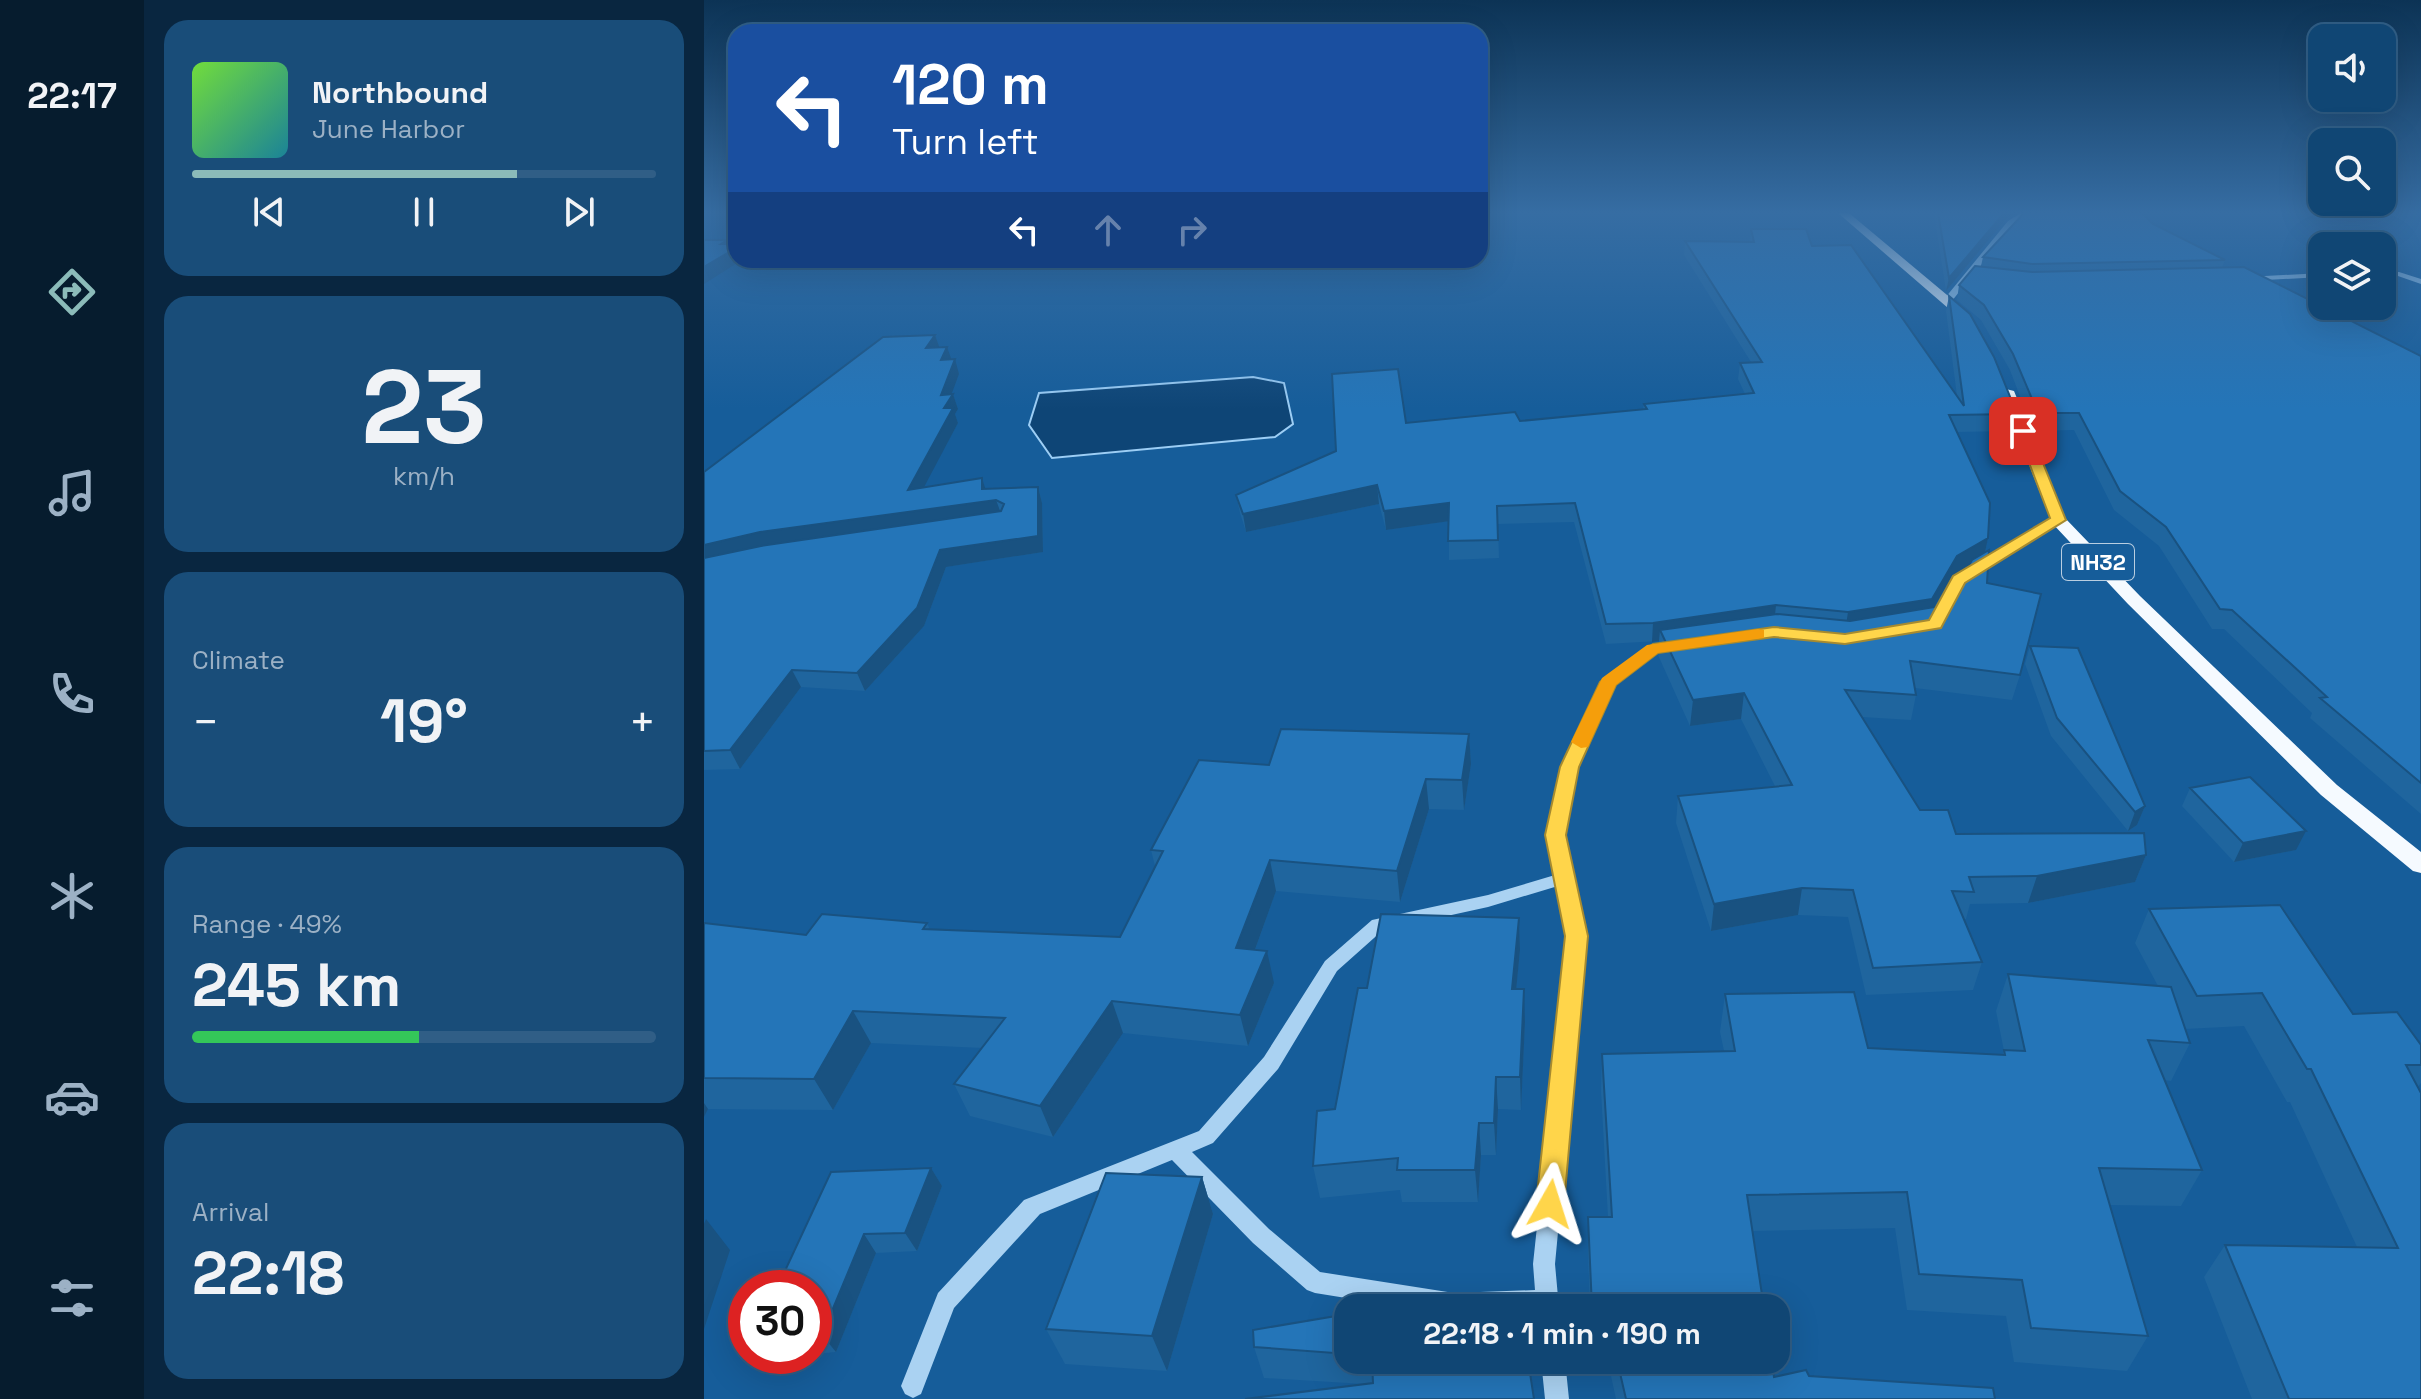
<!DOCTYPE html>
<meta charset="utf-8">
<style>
body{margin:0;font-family:"Space Grotesk",sans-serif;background:#194d79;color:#f1f3f6;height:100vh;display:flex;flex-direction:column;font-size:30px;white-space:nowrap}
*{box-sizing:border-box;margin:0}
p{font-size:26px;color:#9cb1c5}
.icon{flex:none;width:44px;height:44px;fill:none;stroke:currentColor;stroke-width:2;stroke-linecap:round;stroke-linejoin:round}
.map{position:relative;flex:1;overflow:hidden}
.sheet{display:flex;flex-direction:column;gap:20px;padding:20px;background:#092640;width:560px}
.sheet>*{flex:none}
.banner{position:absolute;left:24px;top:24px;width:760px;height:244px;border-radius:24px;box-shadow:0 8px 32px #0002,0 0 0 2px #305e86;background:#1a4fa0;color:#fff;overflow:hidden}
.fabs{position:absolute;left:1604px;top:24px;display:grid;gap:16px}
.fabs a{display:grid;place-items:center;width:88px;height:88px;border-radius:16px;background:#104674;box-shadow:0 8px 32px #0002,0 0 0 2px #305e86;font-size:40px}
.speed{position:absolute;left:24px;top:1270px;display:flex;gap:16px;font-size:40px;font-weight:700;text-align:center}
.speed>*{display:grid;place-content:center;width:104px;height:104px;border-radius:50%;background:#104674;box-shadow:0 8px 32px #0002,0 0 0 2px #305e86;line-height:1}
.speed .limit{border:12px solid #d22;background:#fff;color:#111}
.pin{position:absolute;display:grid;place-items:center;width:68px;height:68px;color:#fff;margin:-34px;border-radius:16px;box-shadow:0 4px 12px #0006}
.me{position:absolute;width:88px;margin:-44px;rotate:6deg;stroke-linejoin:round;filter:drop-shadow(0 0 6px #0008)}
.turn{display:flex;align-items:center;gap:28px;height:168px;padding:0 32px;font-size:36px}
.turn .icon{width:104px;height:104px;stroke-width:2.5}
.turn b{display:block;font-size:56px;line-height:68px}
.lanes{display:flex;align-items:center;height:76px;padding:0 32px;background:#0003;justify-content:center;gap:40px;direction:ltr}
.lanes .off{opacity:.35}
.big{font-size:60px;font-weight:800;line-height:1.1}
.sheet .widget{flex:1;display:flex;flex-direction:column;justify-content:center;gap:12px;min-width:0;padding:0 28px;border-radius:24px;background:#194d79}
.sheet .dial{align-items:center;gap:0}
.dial b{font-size:104px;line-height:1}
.song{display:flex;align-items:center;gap:24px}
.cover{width:96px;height:96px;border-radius:12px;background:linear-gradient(135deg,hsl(100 70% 55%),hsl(190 70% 35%))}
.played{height:8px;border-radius:4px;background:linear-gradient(90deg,#8bbbb9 70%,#305e86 70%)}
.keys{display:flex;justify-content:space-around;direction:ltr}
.heat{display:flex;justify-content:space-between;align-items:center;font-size:44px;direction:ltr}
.charge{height:12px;border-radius:6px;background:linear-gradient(90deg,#34c759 49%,#305e86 0)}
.trip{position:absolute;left:630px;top:1294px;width:456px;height:80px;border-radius:24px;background:#104674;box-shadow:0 8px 32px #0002,0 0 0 2px #305e86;font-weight:800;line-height:80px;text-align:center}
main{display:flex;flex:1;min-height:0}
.menu{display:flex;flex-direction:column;width:144px;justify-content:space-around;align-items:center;background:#061c2e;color:#9cb1c5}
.menu .icon{width:56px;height:56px}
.menu .on{color:#8bbbb9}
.menu b{font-size:36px;color:#f1f3f6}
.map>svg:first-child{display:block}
</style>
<main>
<nav class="menu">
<b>22:17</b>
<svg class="icon on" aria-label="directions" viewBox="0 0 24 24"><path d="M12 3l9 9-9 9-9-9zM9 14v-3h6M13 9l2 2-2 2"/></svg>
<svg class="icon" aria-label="music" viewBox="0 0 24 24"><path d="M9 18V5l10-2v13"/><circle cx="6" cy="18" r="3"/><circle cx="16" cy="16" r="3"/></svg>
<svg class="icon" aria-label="phone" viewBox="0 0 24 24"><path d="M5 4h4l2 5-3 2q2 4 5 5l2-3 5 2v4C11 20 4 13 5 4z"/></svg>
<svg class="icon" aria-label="climate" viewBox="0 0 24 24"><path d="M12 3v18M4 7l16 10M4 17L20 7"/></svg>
<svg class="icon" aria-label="car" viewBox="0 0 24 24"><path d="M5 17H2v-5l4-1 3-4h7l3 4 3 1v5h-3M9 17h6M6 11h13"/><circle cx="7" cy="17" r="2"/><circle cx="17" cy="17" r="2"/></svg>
<svg class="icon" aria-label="filters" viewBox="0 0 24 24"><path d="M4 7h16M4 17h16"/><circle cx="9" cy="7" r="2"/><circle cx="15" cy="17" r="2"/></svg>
</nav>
<section class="sheet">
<div class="widget">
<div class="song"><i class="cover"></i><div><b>Northbound</b><p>June Harbor</p></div></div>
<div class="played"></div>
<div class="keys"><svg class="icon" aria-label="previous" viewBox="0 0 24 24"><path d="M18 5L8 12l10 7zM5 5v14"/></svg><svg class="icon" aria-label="pause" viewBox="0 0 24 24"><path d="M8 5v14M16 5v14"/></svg><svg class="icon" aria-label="next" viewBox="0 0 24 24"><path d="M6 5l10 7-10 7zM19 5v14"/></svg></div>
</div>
<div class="widget dial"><b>23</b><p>km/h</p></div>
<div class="widget"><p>Climate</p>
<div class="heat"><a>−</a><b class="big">19°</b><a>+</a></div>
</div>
<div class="widget"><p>Range · 49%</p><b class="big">245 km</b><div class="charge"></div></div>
<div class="widget"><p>Arrival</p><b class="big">22:18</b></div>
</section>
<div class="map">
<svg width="1717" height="1399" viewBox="0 0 1717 1399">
<rect width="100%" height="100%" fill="#165d9a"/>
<path fill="#0e4576" stroke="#9dcef5" stroke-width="2" d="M549,377L580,383L589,424L571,437L348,458L325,425L335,393Z"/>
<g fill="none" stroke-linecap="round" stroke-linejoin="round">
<path fill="#aad2f2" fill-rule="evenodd" d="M1317,213H1324L1310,225L1247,302H1241V298L1304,221Z
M1678,272H1695L1717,279V284L1694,276H1678Z
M1618,273V277L1542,281L1538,279L1542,277Z
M1354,517L1358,518V522L1260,582L1238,623H1228L1227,620L1251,577Z
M973,642L980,646L978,649L953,653L911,684L873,767L859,835L882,936L851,1264L855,1308H704L611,1293L603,1290L549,1243L468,1160L336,1214L250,1308L217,1394L209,1398L201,1394L197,1386L234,1293L320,1200L495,1131L560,1057L621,961L668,920L784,895L851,875L843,835L859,767L898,682L944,646ZM854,886L864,936L829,1264L831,1290L750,1293L616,1272L565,1229L488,1152L509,1143L574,1069L633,971L679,930L784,907Z
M837,1360H861L865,1399H841Z"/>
<path fill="#f5faff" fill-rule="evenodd" d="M1134,213H1145L1267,315V321H1259Z
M1298,388L1310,391L1361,518L1436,596L1633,785L1717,852V873L1709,871L1617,795L1424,604L1348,523L1296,391Z"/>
</g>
<path fill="#1f659e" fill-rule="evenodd" d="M1230,213H1313L1302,219L1242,291Z
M1449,224L1521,260L1518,268L1717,356V814L1606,718L1608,713L1520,629H1508L1455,546L1410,510L1370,430L1329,431L1306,370L1277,320L1253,300L1255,285L1277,266L1279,257Z
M1047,229L1108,246L1253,396L1242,311L1245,296L1313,414L1309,431L1252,432L1284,538L1281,552L1283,583L1316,675L1308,700L1211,688L1212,695L1207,720L1158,717L1216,810L1252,834L1442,855L1431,882L1324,903L1266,904L1262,919H1259L1278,962L1269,990L1162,995L1144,917L1094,915L1007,931L972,823L974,796L1071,786L1037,719L986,726L954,655L955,641L902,644L870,522L794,524L795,558L745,560V521L682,530L675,504L542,532L536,513L532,495L702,423L816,421L939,409L940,404L1041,394L1034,379L1036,363L1047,362L980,255L981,241L1046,242ZM1265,566L1242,605L1230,607L1248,576Z
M231,335L235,347L248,360L255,374L247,394H249L254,409L251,414L254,423L219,487L282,489L334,487L338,503L339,552L242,567L220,626L161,691L97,687L36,769L0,770V472Z
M1326,646L1441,806L1433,825L1424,831L1347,736L1321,664Z
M765,734L767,764L760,810L725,809L696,902L572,891L551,950L570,983L544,1046L419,1033L349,1137L266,1116L250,1084L279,1048L167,1043L129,1110L4,1109L0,1117V923L102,935L223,923L226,930L416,937L451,866L447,850L565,765Z
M1486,788L1592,850L1530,862L1478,806Z
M1445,909L1649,1014L1717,1045V1083L1714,1087L1717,1399H1548L1500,1277L1521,1245L1653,1247L1586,1102H1583L1540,1026L1481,1029L1486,1043L1467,1081L1460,1080L1498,1170L1477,1206L1405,1205L1444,1336L1423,1371L1310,1362L1302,1316L1203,1310L1191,1228L1049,1231L1060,1308H886L884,1253V1217H904L897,1091L898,1054L1020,1051L1016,1032L1021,994L1164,1048L1298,1055L1300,1051L1292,1011L1304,974L1454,986L1431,943Z
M815,918L816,950L812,989L821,1022L817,1110L794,1109L792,1155H777L774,1202H698L696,1190L616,1198L609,1166L631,1109Z
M227,1168L238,1186L213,1251L172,1253L132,1352L110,1354V1288H73Z
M498,1177L509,1214L463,1371L361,1364L342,1329Z
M644,1314V1360H824L660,1384L560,1378L550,1347Z
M887,1360H1067L1070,1377L1105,1376L1291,1399H912L907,1376H888Z"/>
<path fill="#195281" d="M1300,213H1313L1302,219L1242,291L1245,278Z
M23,240L28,250L32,248V260H38L0,284V267L17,244Z
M231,335L236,349L222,348Z
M243,347L248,361L237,360Z
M251,359L255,374L245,401L249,394L254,409L251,414L254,423L210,506L204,490L237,395Z
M278,478L283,494L292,500L298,516L0,564V545L56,532L278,489Z
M673,485L675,504L542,532L539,514Z
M334,487L338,503L339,552L242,567L220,626L161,691L153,673L236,550Z
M745,503L746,521L682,530L680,511Z
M1284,538L1280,557L1248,576L1224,618L1141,632L1144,612L1253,556Z
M1072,605L1070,625L956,630L955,641L948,642L949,623Z
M88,670L97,687L36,769L26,750Z
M1040,693L1037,719L986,726L989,700Z
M765,734L767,764L760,810L758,780Z
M722,779L725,809L696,902L693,871Z
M1441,806L1433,825L1424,831L1431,812Z
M1602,831L1592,850L1530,862L1539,843Z
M1442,855L1431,882L1324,903L1333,876Z
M566,860L572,891L540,980L532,948Z
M1098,888L1094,915L1007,931L1010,904Z
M815,918L816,950L809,1022L808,989Z
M563,951L570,983L544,1046L536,1015Z
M820,989L821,1022L817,1110L816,1077Z
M408,1001L419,1033L349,1137L336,1106Z
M149,1011L167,1043L129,1110L110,1079Z
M792,1077L794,1109L792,1155L790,1123Z
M0,1103L4,1109L0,1117Z
M775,1123L777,1155L774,1202L771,1170Z
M227,1168L238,1186L213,1251L201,1233Z
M498,1177L509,1214L463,1371L448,1336Z
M2,1219L26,1250L0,1329V1224Z
M160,1234L172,1253L132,1352L118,1335Z"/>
<path fill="#2475b8" stroke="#195281" stroke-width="2" d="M1234,213H1300L1245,278Z
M1320,213H1438L1449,224L1521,260L1328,264L1279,257Z
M1047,229H1102L1108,246L1147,245L1260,406L1245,296L1266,314L1290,357L1313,414L1245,415L1286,503L1284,538L1253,556L1228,599L1144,612L1072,605L949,623L902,624L871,503L793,506L794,540L744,541L745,503L680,511L673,485L539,514L532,495L632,451L628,374L694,369L702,423L811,412L816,421L943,409L940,404L1050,393L1036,363L1058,362L981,241L1050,242Z
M0,240H23L17,244H32V248L0,267Z
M1271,266L1328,272L1540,267L1717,356V783L1616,698L1623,697L1528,610L1516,609L1462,527L1416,491L1375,413H1334L1309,354L1280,305L1255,285Z
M231,335L222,348L243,347L237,360L251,359L237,395L249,394L240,408H249L204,490L278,478V489L334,487V536L236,550L213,608L153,673L88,670L26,750L0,751V558L57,546L297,511L300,504L292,500L56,532L0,545V472L179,337Z
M1285,550L1283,583L1337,594L1316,675L1206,661L1212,695L1141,690L1216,810H1244L1252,834L1440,833L1442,855L1333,876L1265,877L1270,892L1248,891L1278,962L1169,968L1149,890L1098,888L1010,904L974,796L1088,785L1040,693L989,700L956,630L1073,614L1146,621L1242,605L1268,560Z
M1326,646L1374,648L1441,806L1431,812L1353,718Z
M577,729L765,734L758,780L722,779L693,871L566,860L532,948L563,951L536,1015L408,1001L336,1106L250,1084L301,1018L149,1011L110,1079L0,1078V923L102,935L118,914L223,923L219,929L416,937L459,851L447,850L495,760L565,765Z
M1546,777L1602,831L1539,843L1486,788Z
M1576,905L1649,1014L1693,1012L1717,1045V1065H1702L1717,1093V1399H1585L1521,1245L1694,1248L1607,1069H1603L1558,993L1493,996L1445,909Z
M677,914L815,918L808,989H820L816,1077H792L790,1123H775L771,1170H693L694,1158L609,1166L613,1111L631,1109L654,988H663Z
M1304,974L1467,987L1486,1043L1444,1040L1498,1170L1395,1168L1444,1336L1327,1328L1318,1280L1215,1274L1203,1192L1043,1195L1060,1308H888L884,1217H908L898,1054L1031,1051L1021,994L1150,992L1164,1048L1301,1055L1300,1050L1321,1051Z
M227,1168L201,1233L160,1234L118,1335H110V1288H73L127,1172Z
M402,1173L498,1177L448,1336L342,1329Z
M725,1300L726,1308H679Z
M644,1314V1354L550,1347L549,1330Z
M668,1360H824L830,1399H541L669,1383Z
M913,1360H1067L1070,1377L1102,1370L1105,1376L1289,1388L1291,1399H922Z"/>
<linearGradient id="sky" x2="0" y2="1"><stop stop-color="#0c3355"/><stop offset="0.52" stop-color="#366da3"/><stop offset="1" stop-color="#366da3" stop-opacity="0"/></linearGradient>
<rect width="1717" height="409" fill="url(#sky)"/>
<path fill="#ffd54a" stroke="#a68a30" stroke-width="2" d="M1319,427L1326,431L1362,520L1261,583L1237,628L1141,644L1070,637L954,653L912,685L875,767L862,835L884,936L860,1204L856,1213L846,1217L836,1213L832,1204L861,936L841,835L856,767L896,682L949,644L1070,627L1141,634L1225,620L1249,576L1346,518L1313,431Z"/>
<path fill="#f59e0b" d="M1054,629L1060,630V638L954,653L912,685L884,747L877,748L867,742L898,678L943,645Z"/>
<g text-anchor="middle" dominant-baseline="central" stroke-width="8" stroke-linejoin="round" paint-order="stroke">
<rect fill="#165d9a" stroke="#b9cee1" stroke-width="2" x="1358" y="544" width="72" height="36" rx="6"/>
<g font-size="22" font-weight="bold" fill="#fff">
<text x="1394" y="562">NH32</text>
</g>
</g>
</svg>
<div class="fabs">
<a><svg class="icon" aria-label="sound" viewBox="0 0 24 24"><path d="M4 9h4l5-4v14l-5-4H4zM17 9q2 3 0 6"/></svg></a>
<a><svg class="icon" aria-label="search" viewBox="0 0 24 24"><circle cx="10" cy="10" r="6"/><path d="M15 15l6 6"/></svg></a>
<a><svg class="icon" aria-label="layers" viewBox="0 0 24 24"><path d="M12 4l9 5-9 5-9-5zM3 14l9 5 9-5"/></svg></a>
</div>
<div class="speed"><div class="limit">30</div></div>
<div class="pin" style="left:1319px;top:431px;background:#d93025"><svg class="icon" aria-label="arrive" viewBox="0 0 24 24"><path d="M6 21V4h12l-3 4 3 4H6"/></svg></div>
<svg class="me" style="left:846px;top:1204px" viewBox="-20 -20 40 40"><path d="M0-17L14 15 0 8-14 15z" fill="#ffd54a" stroke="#fff" stroke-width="4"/></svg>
<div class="trip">22:18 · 1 min · 190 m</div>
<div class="banner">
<div class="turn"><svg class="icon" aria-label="left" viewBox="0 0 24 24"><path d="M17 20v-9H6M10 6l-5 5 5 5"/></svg><div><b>120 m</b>Turn left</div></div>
<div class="lanes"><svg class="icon" aria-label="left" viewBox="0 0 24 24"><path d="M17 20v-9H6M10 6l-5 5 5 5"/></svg><svg class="icon off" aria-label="ahead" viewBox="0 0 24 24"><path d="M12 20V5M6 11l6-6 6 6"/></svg><svg class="icon off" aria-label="right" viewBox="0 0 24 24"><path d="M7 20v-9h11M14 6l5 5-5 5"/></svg></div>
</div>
</div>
</main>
